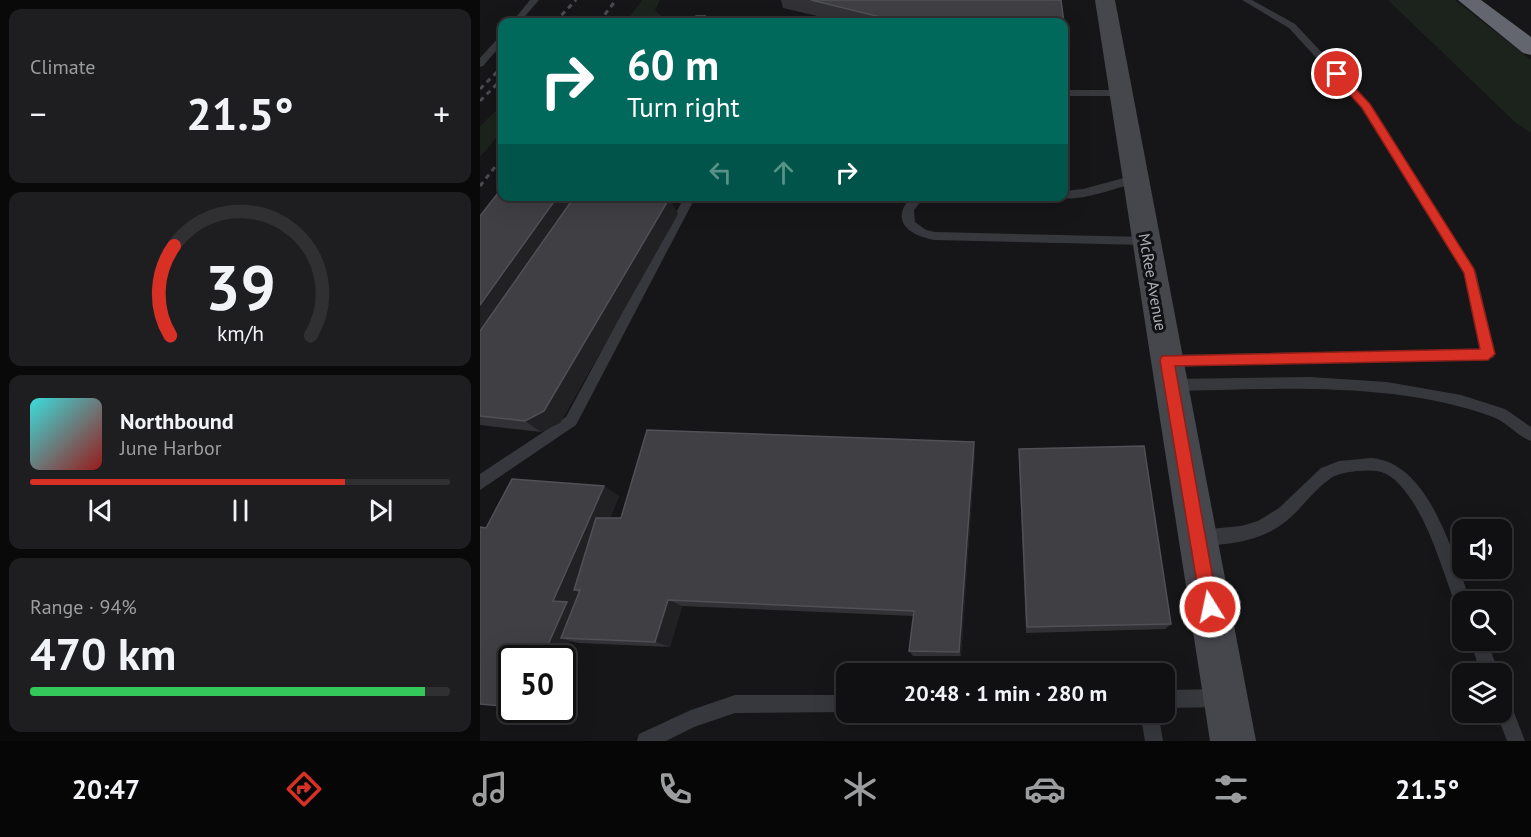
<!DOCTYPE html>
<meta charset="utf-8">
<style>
body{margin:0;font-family:"PT Sans",sans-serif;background:#1e1e20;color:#f1f3f6;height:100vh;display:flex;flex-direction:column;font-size:22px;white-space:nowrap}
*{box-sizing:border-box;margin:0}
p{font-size:20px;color:#9c9d9f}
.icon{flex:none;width:33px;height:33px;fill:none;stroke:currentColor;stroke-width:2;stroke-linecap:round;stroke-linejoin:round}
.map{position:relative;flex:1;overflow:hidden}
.side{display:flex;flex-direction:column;gap:9px;padding:9px;background:#09090a;width:480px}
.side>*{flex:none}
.top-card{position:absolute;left:18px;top:18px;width:570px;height:183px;border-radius:12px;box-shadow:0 6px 24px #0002,0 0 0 2px #303032;background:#00695c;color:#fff;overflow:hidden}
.tools{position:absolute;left:972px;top:519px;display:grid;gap:12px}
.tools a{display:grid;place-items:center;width:60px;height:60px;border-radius:12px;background:#101012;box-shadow:0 6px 24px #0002,0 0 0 2px #303032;font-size:30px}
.speed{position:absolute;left:18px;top:645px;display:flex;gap:12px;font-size:30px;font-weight:700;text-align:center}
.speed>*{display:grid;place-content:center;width:78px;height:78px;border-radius:50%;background:#101012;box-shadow:0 6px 24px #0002,0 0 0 2px #303032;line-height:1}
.speed .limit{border:3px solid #111;border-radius:9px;background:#fff;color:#111}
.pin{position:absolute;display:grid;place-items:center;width:51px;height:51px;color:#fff;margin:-26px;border:3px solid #fff;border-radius:50%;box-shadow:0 2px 6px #0007}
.me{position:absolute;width:66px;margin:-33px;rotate:350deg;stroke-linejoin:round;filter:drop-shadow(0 0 4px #0008)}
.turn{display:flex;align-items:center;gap:21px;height:126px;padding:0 30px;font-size:27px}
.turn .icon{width:78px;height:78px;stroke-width:2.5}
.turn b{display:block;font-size:42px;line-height:51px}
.lanes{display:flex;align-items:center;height:57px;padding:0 30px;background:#0003;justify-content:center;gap:30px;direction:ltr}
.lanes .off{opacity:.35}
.big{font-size:45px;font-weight:700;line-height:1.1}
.side .card{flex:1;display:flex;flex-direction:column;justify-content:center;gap:9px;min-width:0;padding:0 21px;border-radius:12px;background:#1e1e20}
.side .dial{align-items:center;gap:0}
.dial svg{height:156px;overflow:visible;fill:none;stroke:#303032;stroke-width:7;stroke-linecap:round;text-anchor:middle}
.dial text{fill:#f1f3f6;stroke:none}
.song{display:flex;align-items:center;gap:18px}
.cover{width:72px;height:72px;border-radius:9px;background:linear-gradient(135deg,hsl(180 70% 55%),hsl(0 70% 35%))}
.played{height:6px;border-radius:3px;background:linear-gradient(90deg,#d93025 75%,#303032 75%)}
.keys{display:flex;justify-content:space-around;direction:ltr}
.heat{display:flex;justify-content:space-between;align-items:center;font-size:33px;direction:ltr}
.charge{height:9px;border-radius:4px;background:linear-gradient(90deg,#34c759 94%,#303032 0)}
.trip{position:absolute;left:356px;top:663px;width:339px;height:60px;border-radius:12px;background:#101012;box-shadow:0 6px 24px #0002,0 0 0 2px #303032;font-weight:700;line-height:60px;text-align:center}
.tabs{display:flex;height:96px;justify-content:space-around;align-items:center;background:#060607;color:#9c9d9f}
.tabs .icon{width:42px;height:42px}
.tabs .current{color:#d93025}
.tabs b{font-size:27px;color:#f1f3f6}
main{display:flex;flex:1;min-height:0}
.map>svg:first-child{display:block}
</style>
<main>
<section class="side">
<div class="card"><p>Climate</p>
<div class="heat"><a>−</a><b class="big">21.5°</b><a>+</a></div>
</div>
<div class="card dial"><svg viewBox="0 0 100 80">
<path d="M14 69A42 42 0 1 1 86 69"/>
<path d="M14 69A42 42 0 0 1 16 23" stroke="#d93025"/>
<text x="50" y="56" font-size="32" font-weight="700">39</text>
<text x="50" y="72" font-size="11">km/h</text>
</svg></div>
<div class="card">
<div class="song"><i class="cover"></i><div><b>Northbound</b><p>June Harbor</p></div></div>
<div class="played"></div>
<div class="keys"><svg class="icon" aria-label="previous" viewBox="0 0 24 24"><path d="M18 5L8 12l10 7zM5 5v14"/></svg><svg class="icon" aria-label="pause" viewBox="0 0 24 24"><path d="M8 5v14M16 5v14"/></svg><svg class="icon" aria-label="next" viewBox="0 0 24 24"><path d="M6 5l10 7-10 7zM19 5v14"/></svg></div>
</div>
<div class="card"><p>Range · 94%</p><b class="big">470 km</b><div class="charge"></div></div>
</section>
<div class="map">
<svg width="1051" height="741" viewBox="0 0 1051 741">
<rect width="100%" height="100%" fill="#161618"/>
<path fill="#1c231d" d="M162,0H180L175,10L181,16L196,18L198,22H146Z
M908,0H975L1051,60V133L1036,123Z
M22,105V131L0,157V126Z"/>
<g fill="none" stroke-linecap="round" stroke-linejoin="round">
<path fill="#37383d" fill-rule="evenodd" d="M50,0H59L40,22H32Z
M762,0H772L815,24L890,104L996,272L1015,354L1013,358L687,367L682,365L680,361L682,357L687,355L1000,349L984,273L882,108L809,28Z
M22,36V44L3,66L0,67V58L19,37Z
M584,90H641L646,93L641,96H584Z
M655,175L660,179L659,182C641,186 594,205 579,196H584V191L603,189Z
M205,196H216L96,425L0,490V474L86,417Z
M432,196H445L434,210L435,222L446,230L455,232L666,237L672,241L666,245L455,240C430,236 408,221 432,196Z
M830,377L907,382L981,395L1025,409L1051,427V441C1037,436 1027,422 1013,417C916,381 793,389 691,391L686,389L684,385L686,381L691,379Z
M891,458C950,462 973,556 991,602H982V610L977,608C962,571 952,528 928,495C922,487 914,477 904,473C892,468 862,471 851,478C832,491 820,512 801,525C784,537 765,542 745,544C735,545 723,547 713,544L711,538L713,532L719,530L761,526L778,521L799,508L841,468L859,461Z
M990,640H1007L1019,674H1001Z
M742,689L748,692L751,698L748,704L742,707L684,708V690Z
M1022,694L1028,697L1045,741H1027L1016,712H1022Z
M255,695H366L367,712L255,713L214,727L186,741H157L159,734L211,710Z
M660,712H678L683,741H665Z"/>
<path fill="#45474d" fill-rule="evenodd" d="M615,0H635L776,741H730Z"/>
<path fill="#63666e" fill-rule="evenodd" d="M978,0H1001L1051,37V55L1043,53Z"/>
<path stroke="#4a4c52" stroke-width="3" stroke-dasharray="5 4.5" stroke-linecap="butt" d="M75,22L96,0
M119,22L136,0
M0,89L22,67
M0,101L22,79
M0,186L22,158"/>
</g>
<path fill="#323236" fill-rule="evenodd" d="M301,0H581L584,23V27V22H363L303,8Z
M22,196H177L176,198L189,199L198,214L80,423L61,432L0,425V216Z
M539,449L691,624L685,629L546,633L539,460Z
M495,452L481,656H433L429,651L434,616L202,606L190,647L99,643L90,641L82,660L6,528L139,496L130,518H141ZM98,592H99L94,605L93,604Z"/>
<path fill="#212124" d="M225,16L227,21L226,22H222Z
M78,196H101L0,341V305Z
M189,199L198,214L80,423L61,432L45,421Z
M494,442L495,452L481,656L479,652Z
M124,486L139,496L99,590H94L98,592L93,604L104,608L81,638L90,641L82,660V658H62L73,601Z
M188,600L202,606L190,647L175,642Z"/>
<path fill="#3f3f44" stroke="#4f5156" stroke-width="1.5" d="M331,0H581L584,23L417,22V21Z
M216,16H225L222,22H213Z
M198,17L207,18L204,22H195Z
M22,188V196H78L0,305V216Z
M95,196H158L189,199L64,411L45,421L0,416V331Z
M167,430L494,442L479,652L429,651L434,611L188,600L175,642L81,638L100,590H94L116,518H141Z
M664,446L691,624L547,627L539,449Z
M32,479L124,486L73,601L87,602L62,658H32V707L0,704V527L6,528Z"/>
<path fill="#d93025" stroke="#8d1f18" stroke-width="1.5" d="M853,72H860L890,104L994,269L1015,354L1008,360L695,366L738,607L736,613L730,616L724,613L721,607L680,360L682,356L1000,349L984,273L882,108L853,76Z"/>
<g text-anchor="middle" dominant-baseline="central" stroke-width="6" stroke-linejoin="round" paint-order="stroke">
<g font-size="16" fill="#a8adb8" stroke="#111113">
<text transform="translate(673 282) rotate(80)">McRee Avenue</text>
</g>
</g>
</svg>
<div class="tools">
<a><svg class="icon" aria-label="sound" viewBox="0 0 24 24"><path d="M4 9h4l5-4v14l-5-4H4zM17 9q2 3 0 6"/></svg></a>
<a><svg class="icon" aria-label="search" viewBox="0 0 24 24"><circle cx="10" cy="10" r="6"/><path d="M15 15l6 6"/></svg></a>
<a><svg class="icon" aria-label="layers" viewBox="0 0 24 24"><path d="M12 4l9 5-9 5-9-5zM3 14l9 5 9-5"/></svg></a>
</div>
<div class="speed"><div class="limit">50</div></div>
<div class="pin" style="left:857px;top:74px;background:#d93025"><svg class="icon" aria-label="arrive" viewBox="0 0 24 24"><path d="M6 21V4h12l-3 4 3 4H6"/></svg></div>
<svg class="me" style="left:730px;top:607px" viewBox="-20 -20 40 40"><circle r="17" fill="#d93025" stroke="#fff" stroke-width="3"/><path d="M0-11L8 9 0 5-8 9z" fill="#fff"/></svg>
<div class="trip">20:48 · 1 min · 280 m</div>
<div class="top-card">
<div class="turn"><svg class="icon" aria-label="right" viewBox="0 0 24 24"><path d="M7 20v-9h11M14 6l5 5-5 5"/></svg><div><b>60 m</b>Turn right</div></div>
<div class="lanes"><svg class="icon off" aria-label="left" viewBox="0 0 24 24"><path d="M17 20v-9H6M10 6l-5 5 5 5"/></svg><svg class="icon off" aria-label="ahead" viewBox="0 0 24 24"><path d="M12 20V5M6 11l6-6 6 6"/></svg><svg class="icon" aria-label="right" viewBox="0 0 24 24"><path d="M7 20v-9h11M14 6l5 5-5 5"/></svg></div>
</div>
</div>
</main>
<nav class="tabs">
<b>20:47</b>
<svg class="icon current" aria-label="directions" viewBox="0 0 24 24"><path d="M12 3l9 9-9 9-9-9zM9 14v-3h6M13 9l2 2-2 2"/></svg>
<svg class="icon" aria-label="music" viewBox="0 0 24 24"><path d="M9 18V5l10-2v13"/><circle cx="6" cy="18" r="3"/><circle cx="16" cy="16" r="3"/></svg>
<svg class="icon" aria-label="phone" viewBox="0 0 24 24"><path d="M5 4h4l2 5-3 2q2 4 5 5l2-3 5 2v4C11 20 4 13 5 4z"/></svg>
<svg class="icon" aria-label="climate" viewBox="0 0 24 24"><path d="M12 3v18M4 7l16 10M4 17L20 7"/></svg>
<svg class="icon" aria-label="car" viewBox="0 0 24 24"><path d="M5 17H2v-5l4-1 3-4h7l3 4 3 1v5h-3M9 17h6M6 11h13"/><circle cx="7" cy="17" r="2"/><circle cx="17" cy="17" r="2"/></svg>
<svg class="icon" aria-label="filters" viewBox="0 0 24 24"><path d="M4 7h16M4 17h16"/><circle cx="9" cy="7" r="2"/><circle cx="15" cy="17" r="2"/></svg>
<b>21.5°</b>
</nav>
